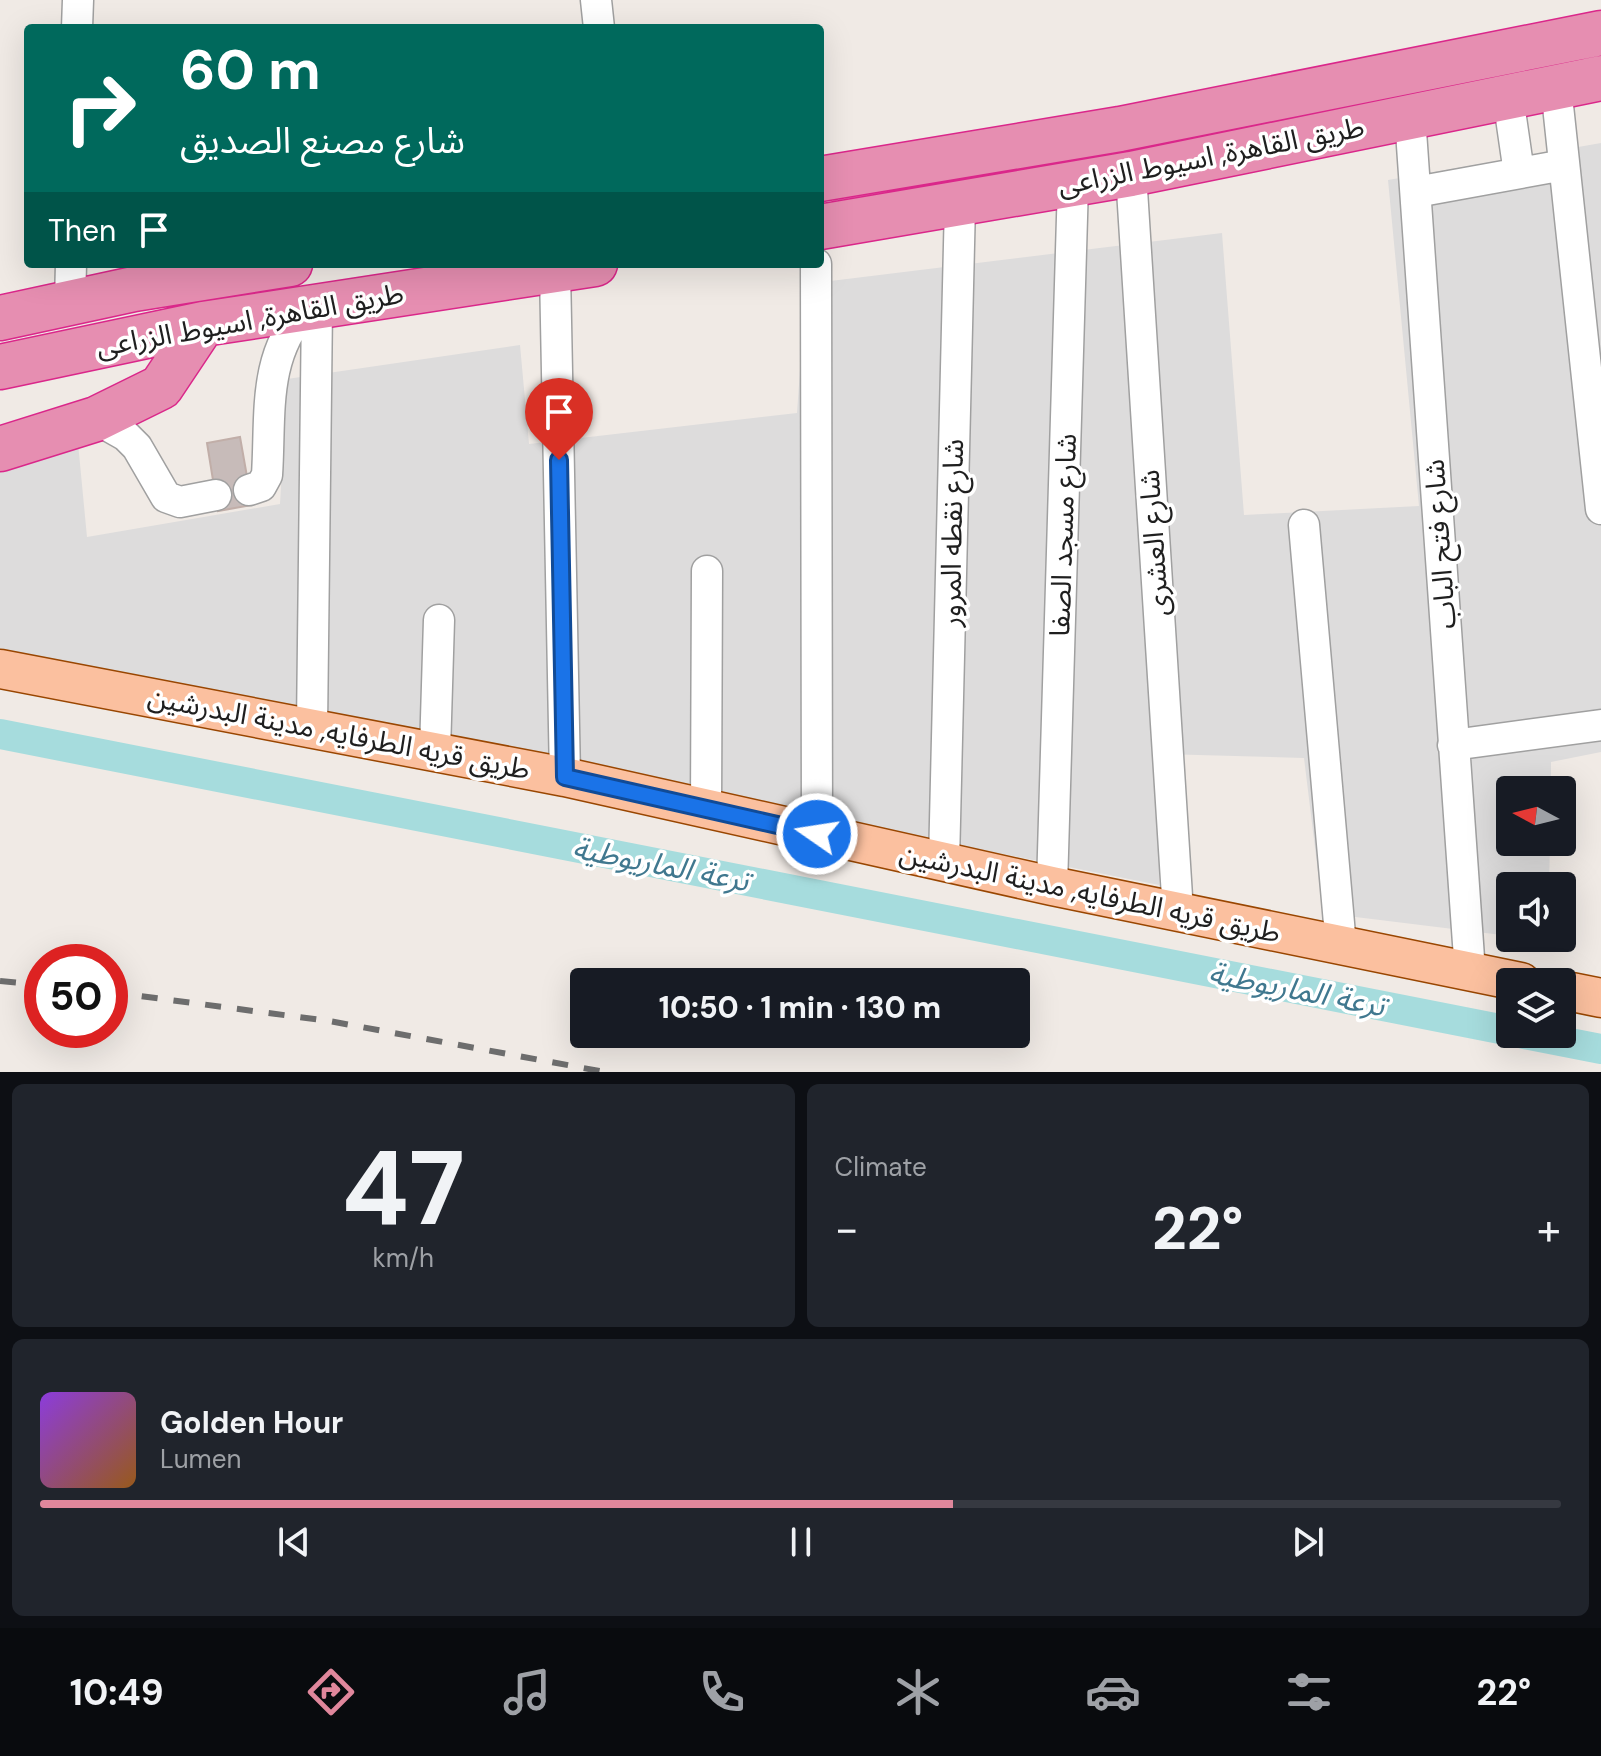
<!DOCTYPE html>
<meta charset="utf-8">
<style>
body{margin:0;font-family:"DM Sans","Noto Sans Arabic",sans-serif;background:#20242c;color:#f1f3f6;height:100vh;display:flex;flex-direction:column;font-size:30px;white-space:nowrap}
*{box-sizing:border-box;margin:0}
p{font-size:26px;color:#9ea1a6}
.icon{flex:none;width:44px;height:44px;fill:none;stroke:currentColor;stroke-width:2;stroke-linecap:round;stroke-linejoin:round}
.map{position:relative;height:1072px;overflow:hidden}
.side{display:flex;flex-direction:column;gap:12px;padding:12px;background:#0d0f14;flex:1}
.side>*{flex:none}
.banner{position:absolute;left:24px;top:24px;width:800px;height:244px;border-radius:8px;box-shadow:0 8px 32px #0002;background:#00695c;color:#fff;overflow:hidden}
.needle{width:52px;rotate:277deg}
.fabs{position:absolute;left:1496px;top:776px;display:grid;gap:16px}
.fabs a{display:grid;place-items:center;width:80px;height:80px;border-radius:8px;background:#171b24;box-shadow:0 8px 32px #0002;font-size:40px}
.speed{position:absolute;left:24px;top:944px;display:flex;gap:16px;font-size:40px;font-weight:700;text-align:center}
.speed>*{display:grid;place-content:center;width:104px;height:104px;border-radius:50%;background:#171b24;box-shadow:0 8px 32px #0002;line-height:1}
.speed .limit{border:12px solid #d22;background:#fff;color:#111}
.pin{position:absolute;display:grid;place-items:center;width:68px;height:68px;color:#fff;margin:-82px -34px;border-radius:50% 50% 50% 0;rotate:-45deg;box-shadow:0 0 8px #0007}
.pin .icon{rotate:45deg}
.me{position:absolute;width:88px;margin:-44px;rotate:283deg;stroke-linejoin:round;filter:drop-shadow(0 0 6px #0008)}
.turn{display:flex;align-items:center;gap:28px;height:168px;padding:0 24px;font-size:36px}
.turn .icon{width:104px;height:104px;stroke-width:2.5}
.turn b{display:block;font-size:56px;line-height:68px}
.then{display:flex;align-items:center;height:76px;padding:0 24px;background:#0003;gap:16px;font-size:30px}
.big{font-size:60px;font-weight:800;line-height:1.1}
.side .card{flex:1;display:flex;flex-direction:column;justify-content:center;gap:12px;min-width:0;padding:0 28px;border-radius:12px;background:#20242c}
.side .dial{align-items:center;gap:0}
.dial b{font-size:104px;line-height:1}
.song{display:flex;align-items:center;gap:24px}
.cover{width:96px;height:96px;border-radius:12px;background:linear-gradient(135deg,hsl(270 70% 55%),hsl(30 70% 35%))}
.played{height:8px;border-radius:4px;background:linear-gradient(90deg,#e0879c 60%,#363941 60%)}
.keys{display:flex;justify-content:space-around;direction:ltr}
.heat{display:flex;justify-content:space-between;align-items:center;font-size:44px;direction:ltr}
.side .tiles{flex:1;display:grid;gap:12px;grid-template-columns:1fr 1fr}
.card:last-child{grid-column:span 2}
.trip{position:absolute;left:570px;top:968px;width:460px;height:80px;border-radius:8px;background:#171b24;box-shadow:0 8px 32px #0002;font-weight:800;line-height:80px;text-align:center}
.menu{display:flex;height:128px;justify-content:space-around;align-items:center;background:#090b0e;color:#9ea1a6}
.menu .icon{width:56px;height:56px}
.menu .current{color:#e0879c}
.menu b{font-size:36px;color:#f1f3f6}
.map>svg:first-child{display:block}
</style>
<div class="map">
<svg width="1601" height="1072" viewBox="0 0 1601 1072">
<rect width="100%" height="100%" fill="#f0eae5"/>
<path fill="#dddcdc" d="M1601,143V752L1551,762V790H1510V842H1550L1549,886H1510V936L1323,913L1304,758L1161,754L1159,885L384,731L0,670V435L76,422L87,537L280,504L287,379L520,345L529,444L797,413L806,284L1222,233L1244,515L1419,506L1388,180Z"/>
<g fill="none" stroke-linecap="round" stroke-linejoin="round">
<path stroke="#a6dcdd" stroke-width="30" d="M0,734L1510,1031
M1524,1034L1601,1049"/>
</g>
<path fill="#c7bbb9" stroke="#c1aea8" stroke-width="2" d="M240,437L252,505L218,511L207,443Z"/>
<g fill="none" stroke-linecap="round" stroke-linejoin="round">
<g stroke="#a0a0a0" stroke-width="33">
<path id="minor" d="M596,0L599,28
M77,28L78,0
M1556,87L1601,509
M1508,97L1519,173
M1410,117L1470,972
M1131,174L1178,912
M1416,192L1564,165
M816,264L817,834
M555,271L565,777
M70,302L71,264
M96,419L126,436L137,447L166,497L180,502L216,495
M249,490L261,486L267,475C271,414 262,357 306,308
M1304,525L1341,946
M312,727L317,306
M1453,745L1601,725
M435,751L439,620
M706,809L707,571
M944,862L960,204
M1052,886L1073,184"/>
</g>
<g stroke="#994601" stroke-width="41">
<path id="major" d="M0,669L565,777L1052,886L1521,982
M1562,990L1601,998"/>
</g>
<g stroke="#da278a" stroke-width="47">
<path id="highway" d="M820,179L1120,129L1601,33
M820,227L1131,174L1601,78
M0,318L134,289L290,264
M0,367L203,324L595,264
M0,449L96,419L161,387L203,324"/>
</g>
<use href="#minor" stroke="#fff" stroke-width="30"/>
<use href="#major" stroke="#fbc09f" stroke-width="38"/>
<use href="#highway" stroke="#e68eb1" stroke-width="44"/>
<path stroke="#6d6d6d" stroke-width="6" stroke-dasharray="16 16" stroke-linecap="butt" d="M0,981L42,985
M110,992L329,1021L605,1072"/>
</g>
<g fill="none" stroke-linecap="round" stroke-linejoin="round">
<g stroke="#114b97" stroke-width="20">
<path id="route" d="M559,460L565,777L817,834"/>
</g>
<use href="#route" stroke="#1a73e8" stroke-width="14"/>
</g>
<g text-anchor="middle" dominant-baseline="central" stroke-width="7" stroke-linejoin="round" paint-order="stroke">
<g font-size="28" fill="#1f1f1f" stroke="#fff">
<text transform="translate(1211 156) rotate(-11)">طريق القاهرة, اسيوط الزراعى</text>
<text transform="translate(250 320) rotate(-10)">طريق القاهرة, اسيوط الزراعى</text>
<text transform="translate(952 533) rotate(-89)">شارع نقطه المرور</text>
<text transform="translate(1063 535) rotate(-88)">شارع مسجد الصفا</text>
<text transform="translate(1154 543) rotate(-94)">شارع العشرى</text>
<text transform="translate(1440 544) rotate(-94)">شارع فتح الباب</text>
<text transform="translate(339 733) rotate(11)">طريق قريه الطرفايه, مدينة البدرشين</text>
<text transform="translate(1090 893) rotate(12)">طريق قريه الطرفايه, مدينة البدرشين</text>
</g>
<g font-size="30" font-style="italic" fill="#40788f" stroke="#fff">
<text transform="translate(661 864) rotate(11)">ترعة الماريوطية</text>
<text transform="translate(1297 989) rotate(11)">ترعة الماريوطية</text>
</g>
</g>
</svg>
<div class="fabs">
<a><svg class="needle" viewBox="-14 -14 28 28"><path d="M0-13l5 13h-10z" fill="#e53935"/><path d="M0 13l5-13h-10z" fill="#9ea1a6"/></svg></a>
<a><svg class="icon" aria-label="sound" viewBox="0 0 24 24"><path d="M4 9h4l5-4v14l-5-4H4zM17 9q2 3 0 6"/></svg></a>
<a><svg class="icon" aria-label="layers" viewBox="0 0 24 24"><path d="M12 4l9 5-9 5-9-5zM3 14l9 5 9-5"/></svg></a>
</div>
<div class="speed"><div class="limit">50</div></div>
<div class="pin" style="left:559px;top:460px;background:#d93025"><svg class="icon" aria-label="arrive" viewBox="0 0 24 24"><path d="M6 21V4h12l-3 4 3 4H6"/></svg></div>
<svg class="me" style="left:817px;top:834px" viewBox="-20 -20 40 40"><circle r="17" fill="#1a73e8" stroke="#fff" stroke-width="3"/><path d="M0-11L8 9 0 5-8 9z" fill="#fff"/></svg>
<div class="trip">10:50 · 1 min · 130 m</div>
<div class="banner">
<div class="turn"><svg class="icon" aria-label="right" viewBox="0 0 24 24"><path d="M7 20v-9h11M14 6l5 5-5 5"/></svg><div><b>60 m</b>شارع مصنع الصديق</div></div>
<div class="then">Then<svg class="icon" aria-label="arrive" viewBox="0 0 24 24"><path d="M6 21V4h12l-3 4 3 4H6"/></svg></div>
</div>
</div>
<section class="side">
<div class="tiles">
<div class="card dial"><b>47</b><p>km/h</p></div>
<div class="card"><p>Climate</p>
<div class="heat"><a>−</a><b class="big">22°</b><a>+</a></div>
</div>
<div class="card">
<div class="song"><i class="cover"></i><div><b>Golden Hour</b><p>Lumen</p></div></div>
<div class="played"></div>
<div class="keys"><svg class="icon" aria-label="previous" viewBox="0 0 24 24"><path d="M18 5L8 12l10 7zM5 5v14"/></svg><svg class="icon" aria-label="pause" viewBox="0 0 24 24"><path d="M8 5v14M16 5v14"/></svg><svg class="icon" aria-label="next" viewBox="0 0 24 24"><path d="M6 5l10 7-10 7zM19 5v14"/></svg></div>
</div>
</div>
</section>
<nav class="menu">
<b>10:49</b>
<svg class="icon current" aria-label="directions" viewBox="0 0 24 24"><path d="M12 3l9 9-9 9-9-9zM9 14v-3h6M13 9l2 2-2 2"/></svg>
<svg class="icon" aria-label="music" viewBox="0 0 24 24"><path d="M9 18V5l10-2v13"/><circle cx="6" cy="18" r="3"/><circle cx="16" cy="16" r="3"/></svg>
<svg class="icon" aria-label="phone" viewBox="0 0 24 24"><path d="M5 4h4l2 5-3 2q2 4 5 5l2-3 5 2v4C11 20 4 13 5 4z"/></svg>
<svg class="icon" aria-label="climate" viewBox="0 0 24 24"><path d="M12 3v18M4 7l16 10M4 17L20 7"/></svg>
<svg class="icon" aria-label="car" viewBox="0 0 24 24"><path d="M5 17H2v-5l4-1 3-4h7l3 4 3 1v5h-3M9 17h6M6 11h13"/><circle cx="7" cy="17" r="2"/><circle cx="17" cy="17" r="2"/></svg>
<svg class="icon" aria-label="filters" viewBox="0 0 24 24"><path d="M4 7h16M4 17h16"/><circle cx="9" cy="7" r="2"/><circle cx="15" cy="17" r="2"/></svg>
<b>22°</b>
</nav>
